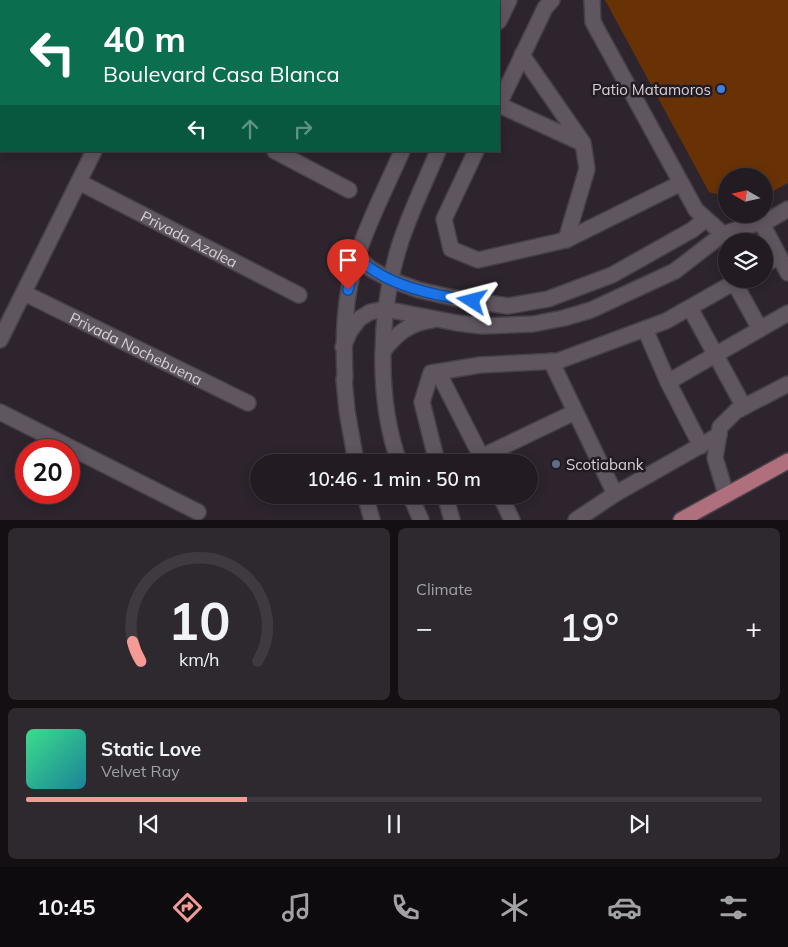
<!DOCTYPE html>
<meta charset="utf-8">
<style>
body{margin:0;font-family:Mulish,sans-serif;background:#2e282f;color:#f1f3f6;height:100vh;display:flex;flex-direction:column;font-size:19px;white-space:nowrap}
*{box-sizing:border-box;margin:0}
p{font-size:16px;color:#a2a1a5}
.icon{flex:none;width:28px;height:28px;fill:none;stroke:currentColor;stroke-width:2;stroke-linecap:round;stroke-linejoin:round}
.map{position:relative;height:520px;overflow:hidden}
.panel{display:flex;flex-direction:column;gap:8px;padding:8px;background:#130f13;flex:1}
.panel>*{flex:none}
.guide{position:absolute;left:0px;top:0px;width:500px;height:152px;box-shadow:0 2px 12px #0003,0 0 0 1px #3f3940;background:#0b6e4f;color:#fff;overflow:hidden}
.needle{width:32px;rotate:279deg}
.controls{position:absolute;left:718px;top:168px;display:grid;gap:10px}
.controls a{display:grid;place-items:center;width:55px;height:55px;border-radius:50%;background:#221b22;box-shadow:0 2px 12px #0003,0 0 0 1px #3f3940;font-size:25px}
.speed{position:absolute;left:15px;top:439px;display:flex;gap:10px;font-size:25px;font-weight:700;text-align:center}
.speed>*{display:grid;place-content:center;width:65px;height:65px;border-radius:50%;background:#221b22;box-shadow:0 2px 12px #0003,0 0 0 1px #3f3940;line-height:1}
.speed .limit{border:8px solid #d22;background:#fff;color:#111}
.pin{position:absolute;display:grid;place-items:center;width:42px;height:42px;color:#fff;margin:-51px -21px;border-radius:50% 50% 50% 0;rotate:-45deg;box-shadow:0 0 5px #0007}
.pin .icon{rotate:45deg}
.me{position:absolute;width:55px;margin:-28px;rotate:279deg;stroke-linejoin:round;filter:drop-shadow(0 0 4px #0008)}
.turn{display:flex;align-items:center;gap:18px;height:105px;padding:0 20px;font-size:22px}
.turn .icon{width:65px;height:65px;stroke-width:2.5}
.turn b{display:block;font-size:35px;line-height:42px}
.lanes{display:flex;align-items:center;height:48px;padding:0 20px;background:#0003;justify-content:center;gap:25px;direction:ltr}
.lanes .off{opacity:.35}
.big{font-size:38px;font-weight:600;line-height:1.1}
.panel .tile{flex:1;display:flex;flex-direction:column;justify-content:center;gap:8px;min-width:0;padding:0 18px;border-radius:8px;background:#2e282f}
.panel .dial{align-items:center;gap:0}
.dial svg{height:130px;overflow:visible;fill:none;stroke:#3f3940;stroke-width:7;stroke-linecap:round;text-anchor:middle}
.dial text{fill:#f1f3f6;stroke:none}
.song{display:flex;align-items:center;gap:15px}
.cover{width:60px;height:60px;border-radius:8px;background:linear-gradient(135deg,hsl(150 70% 55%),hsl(190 70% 35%))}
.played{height:5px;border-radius:2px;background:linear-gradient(90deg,#f59b96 30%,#3f3940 30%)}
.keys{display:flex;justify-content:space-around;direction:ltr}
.heat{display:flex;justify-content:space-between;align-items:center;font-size:28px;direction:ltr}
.panel .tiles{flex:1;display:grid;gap:8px;grid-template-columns:1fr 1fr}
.tile:last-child{grid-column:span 2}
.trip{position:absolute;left:250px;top:454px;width:288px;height:50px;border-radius:25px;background:#221b22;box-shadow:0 2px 12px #0003,0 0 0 1px #3f3940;font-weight:600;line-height:50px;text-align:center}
.dock{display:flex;height:80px;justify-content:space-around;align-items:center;background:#0e0b0e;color:#a2a1a5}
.dock .icon{width:35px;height:35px}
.dock .current{color:#f59b96}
.dock b{font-size:22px;color:#f1f3f6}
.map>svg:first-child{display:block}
</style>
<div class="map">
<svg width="788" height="520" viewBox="0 0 788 520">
<rect width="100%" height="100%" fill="#2d242e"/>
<path fill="#693205" d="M605,0H788V183L764,196V176H726V197L709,192Z"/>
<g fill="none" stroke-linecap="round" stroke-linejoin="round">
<g stroke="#474048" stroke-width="18">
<g id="minor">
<path d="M243,0L245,1"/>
<path d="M592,0L593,22L696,210L723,234L771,219L788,209"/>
<path d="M27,1L28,0"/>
<path d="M168,1L169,0"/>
<path d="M469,1L470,0"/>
<path d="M0,19H1"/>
<path d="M499,21L509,0"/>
<path d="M0,55L1,52"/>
<path d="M522,55L583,143L587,169L566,240"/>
<path d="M499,104L545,8L552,0"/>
<path d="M499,105L582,143"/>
<path d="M275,151L349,190"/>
<path d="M476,151L444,219L451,249L478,260L566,240L681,183"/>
<path id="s1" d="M79,182L299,295"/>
<path d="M761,222L788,273"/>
<path d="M357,257L371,269L391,280L419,290L454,298L508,306L548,299L612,275L692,230L706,219"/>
<path d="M764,265L779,256"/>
<path d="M734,282L760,329"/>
<path id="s2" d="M24,293L248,403"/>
<path d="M690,308L744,407"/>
<path d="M645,329L668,382"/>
<path d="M0,340L94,151"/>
<path d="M343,347L350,331L359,319L370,312L385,309L457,323L482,326L533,324L564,318L591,310L675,271L723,234"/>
<path d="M384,350C397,333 410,323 432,320"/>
<path d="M551,361L615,494"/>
<path d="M438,372L484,462"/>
<path d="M0,412L198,512"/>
<path d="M701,446L668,382L788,313"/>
<path d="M481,457L575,412"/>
<path d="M356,462L347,411L344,379L345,378C343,337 344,297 357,257C368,221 387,186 402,151"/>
<path d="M399,462C376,398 379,312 399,247C409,214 425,183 438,151"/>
<path d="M437,462L422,402L431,373L480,365L558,361L666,321L740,279"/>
<path d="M726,494L715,458L720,427L736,411L788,384"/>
<path d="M365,495L372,520"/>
<path d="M410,495L421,520"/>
<path d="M445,495L452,520"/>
<path d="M500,495L512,520"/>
<path d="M576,520L615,494L719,435"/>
</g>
</g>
<g stroke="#474048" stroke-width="18">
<path id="major" d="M681,520L788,461"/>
</g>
<use href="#minor" stroke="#605660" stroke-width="15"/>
<use href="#major" stroke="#af6f7c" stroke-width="15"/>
</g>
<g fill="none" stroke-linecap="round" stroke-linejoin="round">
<g stroke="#114b97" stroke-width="12">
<path id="route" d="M348,290L357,257C386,286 433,295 472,301"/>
</g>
<use href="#route" stroke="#1a73e8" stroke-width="9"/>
</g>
<circle fill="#3f7fe0" stroke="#231b24" stroke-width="2" cx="721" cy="89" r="5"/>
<circle fill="#5c6f8a" stroke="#231b24" stroke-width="2" cx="556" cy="464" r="5"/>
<g text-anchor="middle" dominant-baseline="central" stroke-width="5" stroke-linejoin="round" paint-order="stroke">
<g font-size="15" fill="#d6d0d6" stroke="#231b24" text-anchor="end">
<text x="711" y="89">Patio Matamoros</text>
<text x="566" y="464" text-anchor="start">Scotiabank</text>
</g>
<g font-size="15" fill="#d6d0d6" stroke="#231b24">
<text stroke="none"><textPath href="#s1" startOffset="124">Privada Azalea</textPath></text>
<text stroke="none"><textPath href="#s2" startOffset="125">Privada Nochebuena</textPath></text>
</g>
</g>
</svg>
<div class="controls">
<a><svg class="needle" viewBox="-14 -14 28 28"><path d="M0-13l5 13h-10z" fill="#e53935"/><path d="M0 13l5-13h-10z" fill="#a2a1a5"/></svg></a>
<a><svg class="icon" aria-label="layers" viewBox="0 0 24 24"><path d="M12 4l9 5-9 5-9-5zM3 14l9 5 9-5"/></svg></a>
</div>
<div class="speed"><div class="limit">20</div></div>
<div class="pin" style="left:348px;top:290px;background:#d93025"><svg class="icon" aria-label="arrive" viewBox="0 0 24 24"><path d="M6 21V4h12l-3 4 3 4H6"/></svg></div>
<svg class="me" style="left:472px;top:301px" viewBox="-20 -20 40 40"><path d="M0-17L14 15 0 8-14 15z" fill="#1a73e8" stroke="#fff" stroke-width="4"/></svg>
<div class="trip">10:46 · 1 min · 50 m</div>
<div class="guide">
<div class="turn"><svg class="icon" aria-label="left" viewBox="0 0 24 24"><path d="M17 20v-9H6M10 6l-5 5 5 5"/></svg><div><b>40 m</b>Boulevard Casa Blanca</div></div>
<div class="lanes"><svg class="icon" aria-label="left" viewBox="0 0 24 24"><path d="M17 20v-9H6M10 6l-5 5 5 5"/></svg><svg class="icon off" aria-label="ahead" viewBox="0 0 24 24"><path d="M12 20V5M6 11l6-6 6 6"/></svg><svg class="icon off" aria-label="right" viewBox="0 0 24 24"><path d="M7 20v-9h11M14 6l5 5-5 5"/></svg></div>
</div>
</div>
<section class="panel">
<div class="tiles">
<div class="tile dial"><svg viewBox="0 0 100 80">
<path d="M14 69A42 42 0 1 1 86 69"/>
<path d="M14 69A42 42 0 0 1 9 57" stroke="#f59b96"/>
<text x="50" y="56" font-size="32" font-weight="700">10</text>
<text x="50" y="72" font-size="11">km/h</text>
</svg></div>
<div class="tile"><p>Climate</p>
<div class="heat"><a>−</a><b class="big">19°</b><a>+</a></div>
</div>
<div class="tile">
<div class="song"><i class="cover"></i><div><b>Static Love</b><p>Velvet Ray</p></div></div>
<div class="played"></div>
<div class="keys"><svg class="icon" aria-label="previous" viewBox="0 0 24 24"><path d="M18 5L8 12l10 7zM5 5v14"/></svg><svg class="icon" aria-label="pause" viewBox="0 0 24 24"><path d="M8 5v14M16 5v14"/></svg><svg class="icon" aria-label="next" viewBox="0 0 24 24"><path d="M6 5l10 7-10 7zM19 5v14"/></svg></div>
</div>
</div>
</section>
<nav class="dock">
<b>10:45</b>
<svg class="icon current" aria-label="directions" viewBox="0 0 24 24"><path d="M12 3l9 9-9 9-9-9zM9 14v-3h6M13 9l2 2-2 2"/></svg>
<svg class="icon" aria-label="music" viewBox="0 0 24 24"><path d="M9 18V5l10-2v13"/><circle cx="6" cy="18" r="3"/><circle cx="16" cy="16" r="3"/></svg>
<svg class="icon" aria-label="phone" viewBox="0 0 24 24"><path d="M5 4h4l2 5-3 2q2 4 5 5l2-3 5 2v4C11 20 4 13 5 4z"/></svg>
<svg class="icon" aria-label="climate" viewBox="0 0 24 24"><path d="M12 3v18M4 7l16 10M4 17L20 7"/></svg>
<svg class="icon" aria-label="car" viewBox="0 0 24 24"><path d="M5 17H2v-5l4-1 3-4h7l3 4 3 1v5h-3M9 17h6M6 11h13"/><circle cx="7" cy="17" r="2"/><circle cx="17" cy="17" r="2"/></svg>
<svg class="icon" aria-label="filters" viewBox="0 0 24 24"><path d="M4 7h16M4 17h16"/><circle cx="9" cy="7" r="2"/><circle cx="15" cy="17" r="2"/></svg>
</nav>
